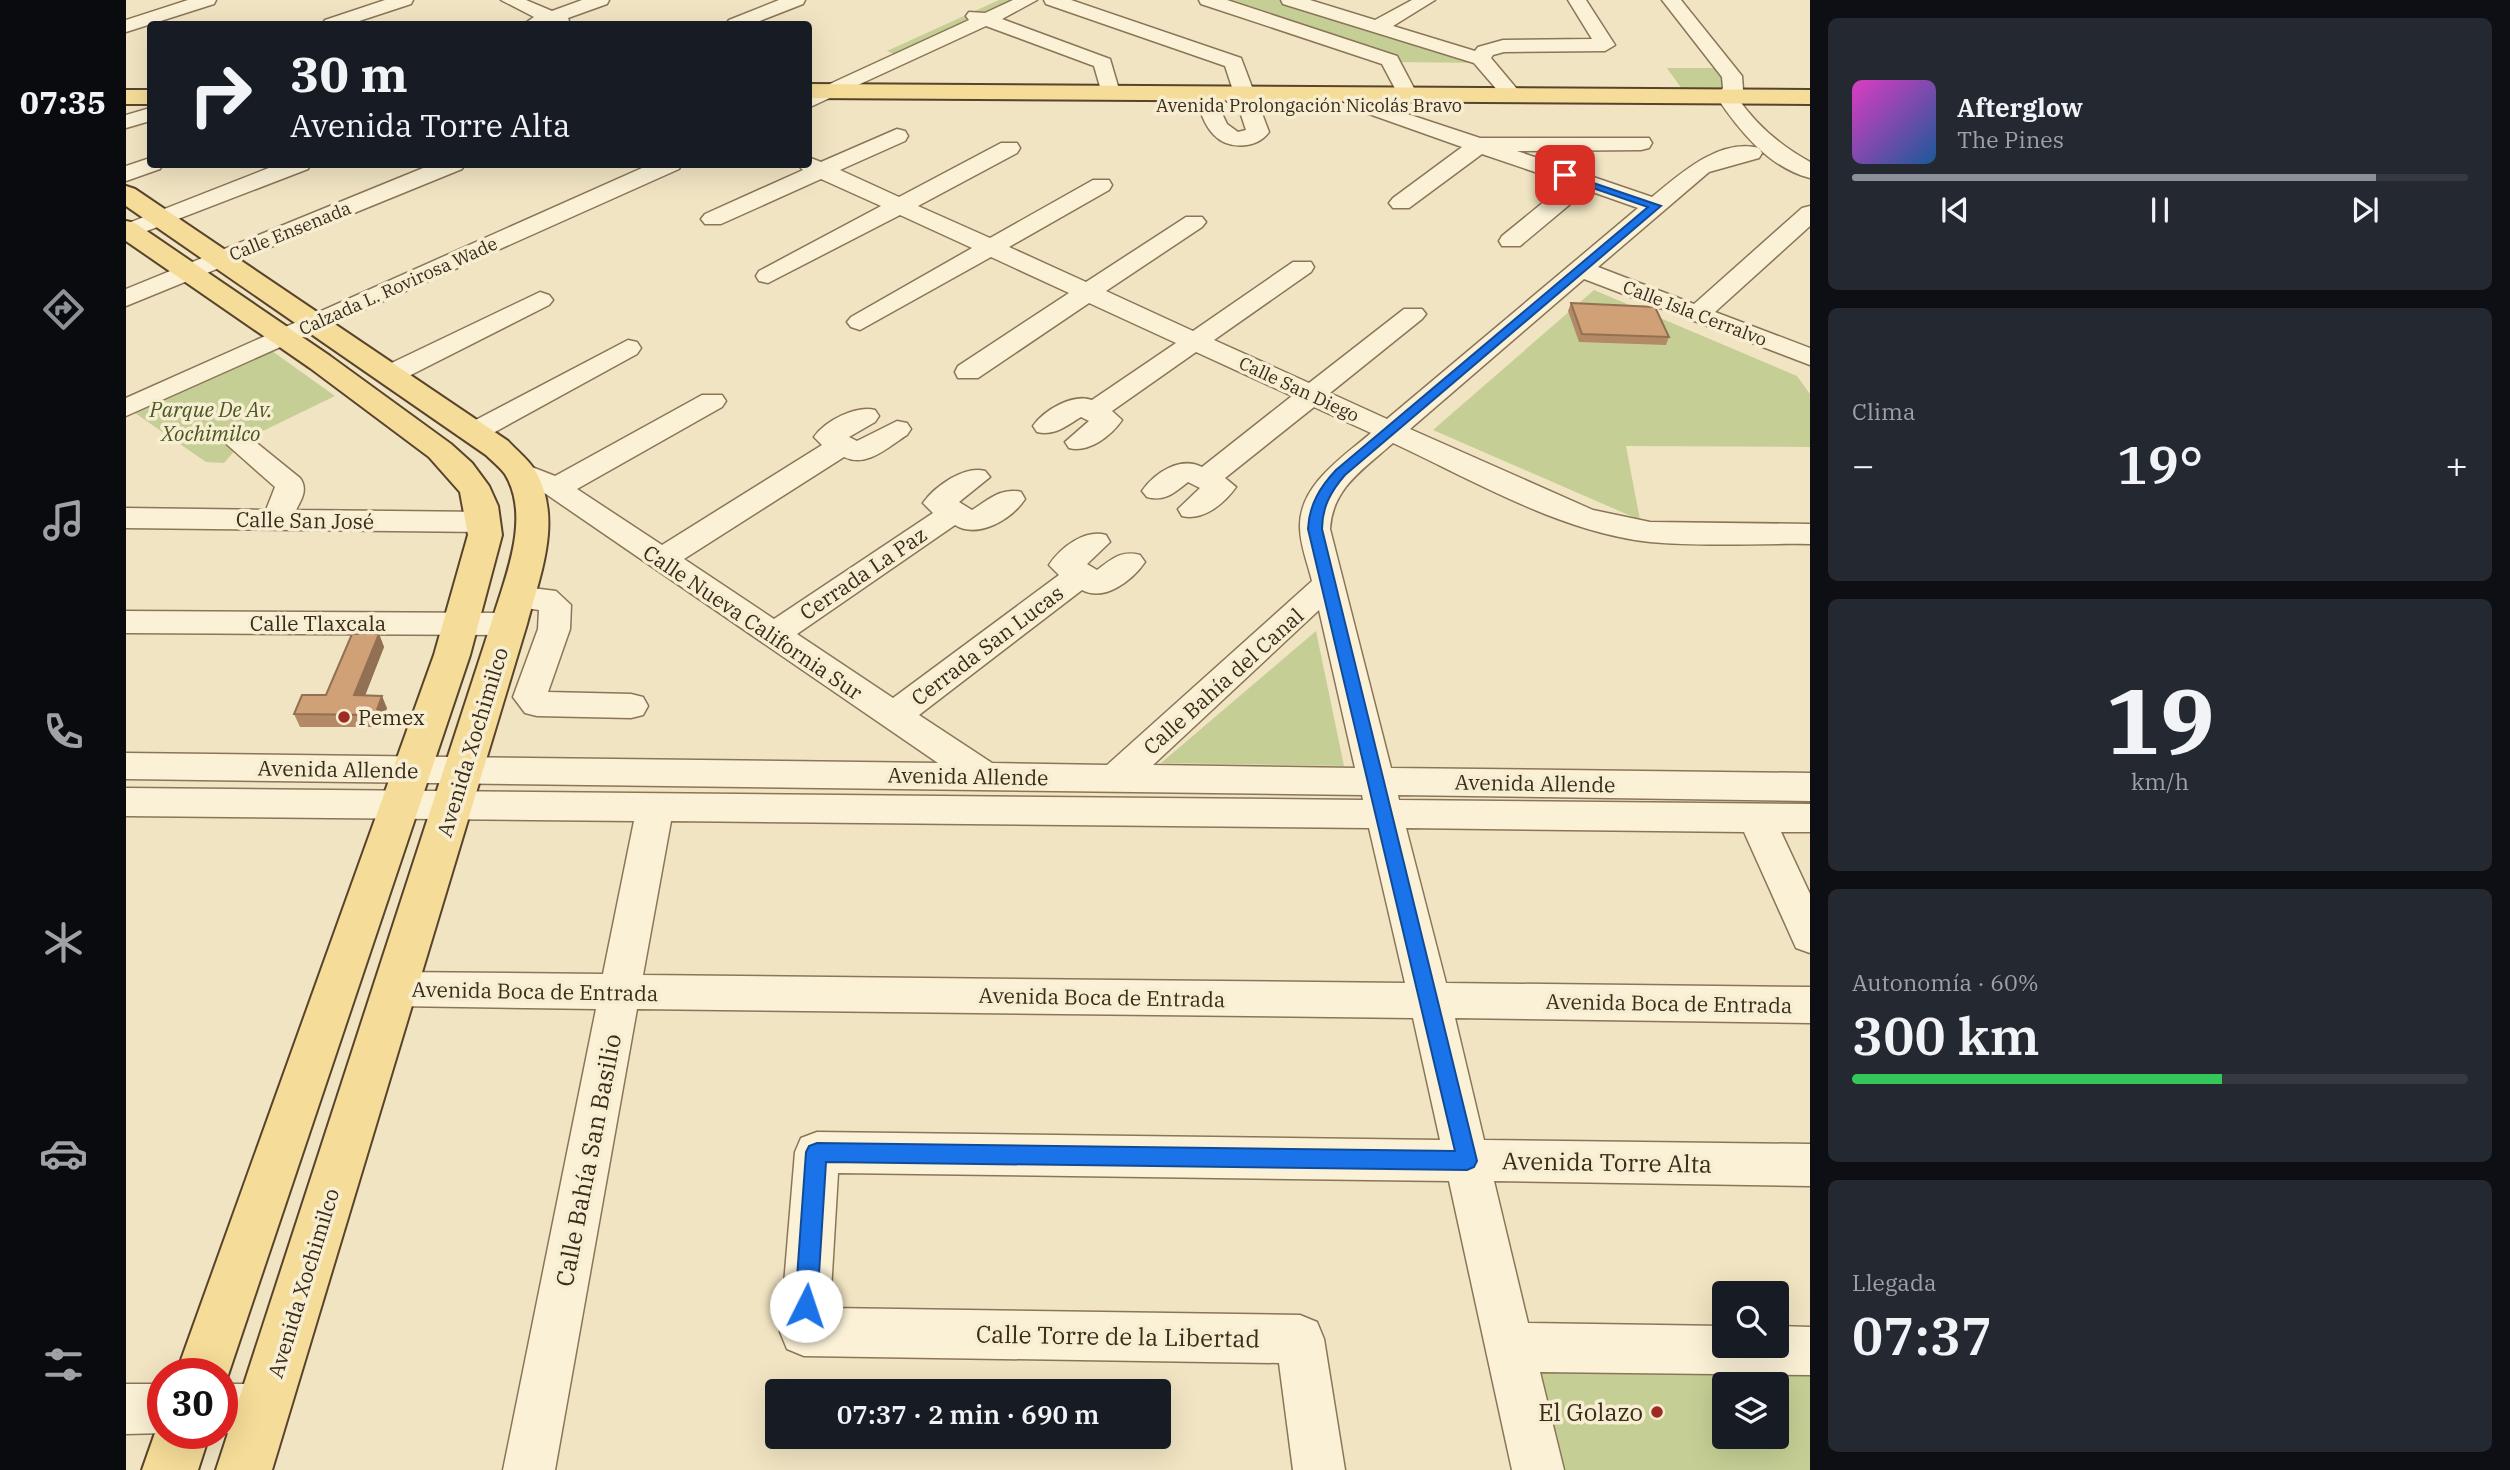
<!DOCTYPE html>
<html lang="es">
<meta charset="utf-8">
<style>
body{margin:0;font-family:"IBM Plex Serif",serif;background:#242831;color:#f1f3f6;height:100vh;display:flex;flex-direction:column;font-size:26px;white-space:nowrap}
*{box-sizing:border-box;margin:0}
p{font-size:23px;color:#9ea1a6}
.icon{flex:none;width:38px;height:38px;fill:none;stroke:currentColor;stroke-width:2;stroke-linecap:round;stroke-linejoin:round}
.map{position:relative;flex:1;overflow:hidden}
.side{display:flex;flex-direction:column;gap:18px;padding:18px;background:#0d0f14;width:700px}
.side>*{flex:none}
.guide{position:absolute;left:21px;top:21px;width:665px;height:147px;border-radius:7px;box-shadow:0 7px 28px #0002;background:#171b24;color:#f1f3f6;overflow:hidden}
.tools{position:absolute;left:1586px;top:1281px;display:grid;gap:14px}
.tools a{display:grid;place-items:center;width:77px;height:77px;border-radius:7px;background:#171b24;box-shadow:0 7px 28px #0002;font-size:35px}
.speed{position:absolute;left:21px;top:1358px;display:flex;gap:14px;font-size:35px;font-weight:700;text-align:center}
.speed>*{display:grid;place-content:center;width:91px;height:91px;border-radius:50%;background:#171b24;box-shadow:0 7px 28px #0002;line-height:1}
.speed .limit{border:10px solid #d22;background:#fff;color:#111}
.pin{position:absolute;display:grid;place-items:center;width:60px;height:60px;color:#fff;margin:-30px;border-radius:14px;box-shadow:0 4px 10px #0006}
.me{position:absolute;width:77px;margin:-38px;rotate:4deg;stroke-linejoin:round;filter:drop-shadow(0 0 5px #0008)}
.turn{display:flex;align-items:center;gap:24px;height:147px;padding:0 28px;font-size:32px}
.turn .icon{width:91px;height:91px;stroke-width:2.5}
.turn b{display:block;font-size:49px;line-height:60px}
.big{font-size:52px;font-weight:600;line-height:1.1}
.side .tile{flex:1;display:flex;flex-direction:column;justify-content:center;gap:10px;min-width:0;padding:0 24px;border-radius:10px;background:#242831}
.side .dial{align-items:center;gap:0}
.dial b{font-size:91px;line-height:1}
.song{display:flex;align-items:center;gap:21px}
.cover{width:84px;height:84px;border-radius:10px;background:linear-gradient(135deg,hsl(310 70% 55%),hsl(210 70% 35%))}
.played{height:7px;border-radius:4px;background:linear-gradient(90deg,#8c9099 85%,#363941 85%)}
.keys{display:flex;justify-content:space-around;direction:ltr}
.heat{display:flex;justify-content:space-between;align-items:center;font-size:38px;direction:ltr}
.charge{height:10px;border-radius:5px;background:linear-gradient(90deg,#34c759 60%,#363941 0)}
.trip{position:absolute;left:639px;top:1379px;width:406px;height:70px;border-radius:7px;background:#171b24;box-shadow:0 7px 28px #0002;font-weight:600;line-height:70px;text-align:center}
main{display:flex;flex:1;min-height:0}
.menu{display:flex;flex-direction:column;width:126px;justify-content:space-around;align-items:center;background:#090b0e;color:#9ea1a6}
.menu .icon{width:49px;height:49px}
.menu .current{color:#8c9099}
.menu b{font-size:32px;color:#f1f3f6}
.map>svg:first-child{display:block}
</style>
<main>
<nav class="menu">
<b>07:35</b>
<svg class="icon current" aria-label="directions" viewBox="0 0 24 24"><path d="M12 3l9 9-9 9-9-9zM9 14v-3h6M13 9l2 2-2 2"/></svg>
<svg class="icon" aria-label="music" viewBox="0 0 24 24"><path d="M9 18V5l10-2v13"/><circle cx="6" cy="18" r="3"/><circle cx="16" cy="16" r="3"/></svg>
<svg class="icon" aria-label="phone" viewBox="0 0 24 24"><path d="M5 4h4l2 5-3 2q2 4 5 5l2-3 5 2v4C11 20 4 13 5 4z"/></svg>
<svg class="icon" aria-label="climate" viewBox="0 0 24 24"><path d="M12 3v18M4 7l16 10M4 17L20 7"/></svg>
<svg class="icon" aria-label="car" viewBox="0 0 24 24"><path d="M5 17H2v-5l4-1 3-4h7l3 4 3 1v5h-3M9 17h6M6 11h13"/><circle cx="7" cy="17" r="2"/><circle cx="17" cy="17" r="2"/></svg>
<svg class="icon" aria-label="filters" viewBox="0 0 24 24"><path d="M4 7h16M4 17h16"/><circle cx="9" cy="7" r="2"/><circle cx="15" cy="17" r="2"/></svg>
</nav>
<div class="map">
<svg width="1684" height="1470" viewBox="0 0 1684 1470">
<rect width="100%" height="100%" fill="#f0e4c2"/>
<path fill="#c5cf95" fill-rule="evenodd" d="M873,0H901L777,58L761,51Z
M1082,0H1164L1356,63L1266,62Z
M1541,68H1595L1603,93L1558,92Z
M1468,290L1671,376L1684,394V447L1500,446L1514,520L1307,430Z
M146,351L209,396L118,440L98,463L80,462L9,413Z
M1190,631L1218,766L1035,763Z
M1398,1360L1684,1363V1470H1426ZM1598,1384H1650V1437H1598Z"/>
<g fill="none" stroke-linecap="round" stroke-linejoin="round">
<g stroke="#8b7558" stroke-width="3">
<path id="minor" d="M62,0H90L88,4L0,32V20Z
M259,0H287L285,4L224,24H196L199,20Z
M375,0H400L426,11L456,0H483L481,4L442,18L444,24H398L408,17Z
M653,0H679L677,4L626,24H600L603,20Z
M887,0H911L876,19L984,59L994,93L991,97H977L968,66L860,26L682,108V94L843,20L840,16L843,12L859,13Z
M918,0H945L1115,58L1143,132C1131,149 1102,150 1088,135C1080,127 1076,116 1072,105L1083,99L1090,101L1101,124L1112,132L1120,130L1099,66L920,4Z
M1073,0H1101L1271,56L1291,94L1288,98H1274L1256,64L1075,4Z
M1155,0H1184L1249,20L1286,0H1309L1267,26L1349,51L1352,47L1377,40L1466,39L1442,0H1460L1489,45L1479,51L1378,52L1367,55L1365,58L1396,95L1386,101L1379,99L1348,63L1157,4Z
M1536,0H1555L1616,76L1617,90L1611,97C1630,125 1655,146 1684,162V178C1643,168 1612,129 1590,96L1597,88L1596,77Z
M1236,99L1354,138H1523L1526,143L1523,148L1515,150L1391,151L1526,197C1554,174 1593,138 1633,148L1636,153L1633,158L1583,172L1472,267L1568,304L1676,208L1684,206V226L1589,312L1684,348V365L1458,279L1284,429L1467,510L1524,522L1684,524V544C1632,543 1576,547 1524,542C1434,532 1349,481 1267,443C1239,468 1206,488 1204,529L1265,768L1684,773V801L1272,795L1273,800L1684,804V832H1655L1684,894V953L1670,948L1618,832L1280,828L1320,983L1684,987V1023L1329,1018L1358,1140L1684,1144V1186L1368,1181L1402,1323L1598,1326V1346H1650V1326L1684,1327V1375L1414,1372L1438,1470H1386L1323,1181L712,1173L704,1308L1174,1315L1191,1322L1198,1339L1219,1470H1167L1153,1363L678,1356L661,1349L654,1332L669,1152L675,1138L691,1132L1314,1140L1287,1018L511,1009L429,1470H377L470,1009L269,1006L255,1001L249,989L255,977L269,972L477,974L508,821L0,816V788L1237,800L1236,795L0,779V753L812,763L420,494L383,477L378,471L383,465L393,462L429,476L576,395H596L600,401L596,407L451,489L536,545L696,445L688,437C699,421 730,405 749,410L753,416L749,422L723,437L731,441L771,421L781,423L785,429L781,435C762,447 741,468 718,457L558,559L648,619L807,513L797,503C809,486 839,465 859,471L864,477L833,502L846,510C862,500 875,487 895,492L899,499C885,520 852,539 829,525L671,634L767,698L933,575L923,565C935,547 959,529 980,535L984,542L961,564L971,570C986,559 995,550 1014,555L1019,562C1006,581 978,602 956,590L793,715L866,763L981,765L1186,581C1182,564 1174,545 1174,527C1173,485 1217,457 1245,433L1188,407L1099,478L1110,487C1098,504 1077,521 1056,516L1052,509L1074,488L1062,482C1048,493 1039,502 1021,497L1016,491C1029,472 1055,456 1076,467L1166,396L1070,352L986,411L996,420C985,436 963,453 943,448L939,442L963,421L955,417C940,426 929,436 911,432L907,426C918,410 947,393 966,400L1050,343L963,303L852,378H832L829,372L832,366L943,293L865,257L734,330L725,327L721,322L725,317L846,248L774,215L642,283L633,281L630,276L633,271L755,206L695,179L595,224H579L575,219L579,214L677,170L671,164H682V157L695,162L771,129L779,131L782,136L779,141L714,170L773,197L875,143H891L894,148L891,153L792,206L864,238L967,180H983L986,185L983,190L883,247L960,282L1060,217H1076L1080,222L1076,227L980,291L1067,331L1167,262H1185L1188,267L1185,272L1088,340L1183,383L1278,309H1296L1300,314L1296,319L1204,393L1261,419L1512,208L1461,190L1394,246H1376L1373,241L1376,236L1441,183L1356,154L1283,208H1267L1263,203L1267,198L1336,147L1229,109L1225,105ZM1193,610L1229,768L1027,765ZM545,821L1243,828L1279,983L517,975Z
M24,108V121L0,128V115Z
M24,158V164H37L34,169L0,181V166Z
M153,164H185L182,169L0,239V224Z
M307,164H339L336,169L0,306V289Z
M525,164H556L553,169L0,416V398Z
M414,292L423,295L427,300L423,305L275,380H255L251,374L255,368Z
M502,340L511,342L515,348L511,354L358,438L348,440L338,438L334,432L338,426Z
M111,432L121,435L174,478C182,489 176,499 170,510L359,512L370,515L374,522L370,529L359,532L0,528V508L140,510L149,487L97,441L101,435Z
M390,586L430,591L445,605L444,629L422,692L505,694L517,697L522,706L517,715L505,718L411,716L399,713L387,697L412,629L413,610L379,605L374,597L379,589Z
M0,611L383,613L395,616L399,624L395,632L383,635L0,633Z
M0,1384H37L39,1433L0,1434Z
M96,1384H137L155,1391L162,1409L155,1427L137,1434L94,1433Z"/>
</g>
<g stroke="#58432d" stroke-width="4">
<path id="major" d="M682,84L1684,90V104L682,98Z
M0,90H24V104H0Z
M0,186L9,189L382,441C391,451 401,458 408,469C438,517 414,575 401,624L146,1470H90L365,624C378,580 406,518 379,474C374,467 366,461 360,455L0,206Z
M0,221L9,223L204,356L325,444L346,463L363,486L372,506L376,535L344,655L96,1393V1374H50L308,655L342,535L334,492L303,457L184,368L0,241Z
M36,1413L37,1433H84L72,1470H16Z"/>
</g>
<use href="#minor" fill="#faf1d6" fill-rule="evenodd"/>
<use href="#major" fill="#f5dc98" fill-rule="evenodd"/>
</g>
<path fill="#b38a65" d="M1445,303L1543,337L1540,345L1453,342L1442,311Z
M253,634L258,647L239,696L261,708L254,727H174L168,714L200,695Z"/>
<path fill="#927053" d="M253,634L258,647L234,708L228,695Z
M256,696L261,708L254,727L249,715Z"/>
<path fill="#d0a076" stroke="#927053" stroke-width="2" d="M1445,303L1529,307L1543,337L1456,334Z
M226,634H253L228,695L256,696L249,715L168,714L176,695H200Z"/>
<path fill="#1a73e8" stroke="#114b97" stroke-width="2" d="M1435,172L1535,206L1219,475C1205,491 1196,507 1196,529L1351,1161L1348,1167L1341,1170L700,1162L691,1306L687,1314L680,1317L672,1314L669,1306L680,1152L683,1146L691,1143L1329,1151L1182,529C1183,505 1194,487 1210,470L1522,207L1435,177Z"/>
<g fill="#9d2a25" stroke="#f7eed2" stroke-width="2.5">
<circle cx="218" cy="717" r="7"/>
<circle cx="1531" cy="1412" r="7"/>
</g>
<g text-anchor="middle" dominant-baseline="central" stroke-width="7" stroke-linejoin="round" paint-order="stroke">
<g font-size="18" fill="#3a2c1d" stroke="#f7eed2">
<text x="1183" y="105">Avenida Prolongación Nicolás Bravo</text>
<text transform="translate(164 231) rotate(-22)">Calle Ensenada</text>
<text transform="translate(272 286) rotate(-24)">Calzada L. Rovirosa Wade</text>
<text transform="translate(1569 313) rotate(21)">Calle Isla Cerralvo</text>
<text transform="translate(1173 389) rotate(25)">Calle San Diego</text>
</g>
<g font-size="21" font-style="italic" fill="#485723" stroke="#f7eed2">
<text x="85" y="409">Parque De Av.<tspan x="85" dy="24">Xochimilco</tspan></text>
</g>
<g font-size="21" fill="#3a2c1d" stroke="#f7eed2">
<text transform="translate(179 520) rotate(1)">Calle San José</text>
<text transform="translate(737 573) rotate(-34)">Cerrada La Paz</text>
<text transform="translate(627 622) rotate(34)">Calle Nueva California Sur</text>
<text x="192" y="623">Calle Tlaxcala</text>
<text transform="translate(861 645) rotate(-37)">Cerrada San Lucas</text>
<text transform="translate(1097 681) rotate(-42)">Calle Bahía del Canal</text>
<text transform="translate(346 742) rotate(-73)">Avenida Xochimilco</text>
<text transform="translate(212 769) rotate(1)">Avenida Allende</text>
<text transform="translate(842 776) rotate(1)">Avenida Allende</text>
<text transform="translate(1409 783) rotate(1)">Avenida Allende</text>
<text transform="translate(409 991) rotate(1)">Avenida Boca de Entrada</text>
<text transform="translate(976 997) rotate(1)">Avenida Boca de Entrada</text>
<text transform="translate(1543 1003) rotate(1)">Avenida Boca de Entrada</text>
<text transform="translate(177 1283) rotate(-73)">Avenida Xochimilco</text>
</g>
<g font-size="21" fill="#3a2c1d" stroke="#f7eed2" text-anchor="start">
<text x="232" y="717">Pemex</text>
</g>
<g font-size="24" fill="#3a2c1d" stroke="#f7eed2">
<text transform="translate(462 1160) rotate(-79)">Calle Bahía San Basilio</text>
<text transform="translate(1481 1162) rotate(1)">Avenida Torre Alta</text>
<text transform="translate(992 1336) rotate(1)">Calle Torre de la Libertad</text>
</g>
<g font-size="24" fill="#3a2c1d" stroke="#f7eed2" text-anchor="end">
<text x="1517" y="1412">El Golazo</text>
</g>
</g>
</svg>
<div class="tools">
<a><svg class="icon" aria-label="search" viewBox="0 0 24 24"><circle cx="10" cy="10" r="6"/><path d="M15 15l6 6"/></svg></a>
<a><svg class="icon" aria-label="layers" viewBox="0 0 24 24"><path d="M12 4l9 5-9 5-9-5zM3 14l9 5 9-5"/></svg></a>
</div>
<div class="speed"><div class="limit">30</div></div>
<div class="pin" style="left:1439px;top:175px;background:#d93025"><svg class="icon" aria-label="arrive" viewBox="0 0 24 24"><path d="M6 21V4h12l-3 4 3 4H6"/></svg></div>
<svg class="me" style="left:680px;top:1306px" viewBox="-20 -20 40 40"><circle r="19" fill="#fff"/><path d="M0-13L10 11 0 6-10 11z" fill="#1a73e8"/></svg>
<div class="trip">07:37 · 2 min · 690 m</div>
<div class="guide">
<div class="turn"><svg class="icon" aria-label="right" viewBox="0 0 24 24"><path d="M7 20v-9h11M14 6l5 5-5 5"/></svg><div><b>30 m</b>Avenida Torre Alta</div></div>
</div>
</div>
<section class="side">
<div class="tile">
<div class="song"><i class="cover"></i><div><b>Afterglow</b><p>The Pines</p></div></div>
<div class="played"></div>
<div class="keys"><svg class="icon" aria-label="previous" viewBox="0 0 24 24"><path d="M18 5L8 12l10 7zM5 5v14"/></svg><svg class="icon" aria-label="pause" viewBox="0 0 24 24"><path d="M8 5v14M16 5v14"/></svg><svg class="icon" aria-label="next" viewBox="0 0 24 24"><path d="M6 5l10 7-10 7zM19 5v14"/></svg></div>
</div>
<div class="tile"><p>Clima</p>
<div class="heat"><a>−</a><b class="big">19°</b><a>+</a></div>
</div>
<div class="tile dial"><b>19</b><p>km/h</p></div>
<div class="tile"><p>Autonomía · 60%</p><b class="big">300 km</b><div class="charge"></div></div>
<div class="tile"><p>Llegada</p><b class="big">07:37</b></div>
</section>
</main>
